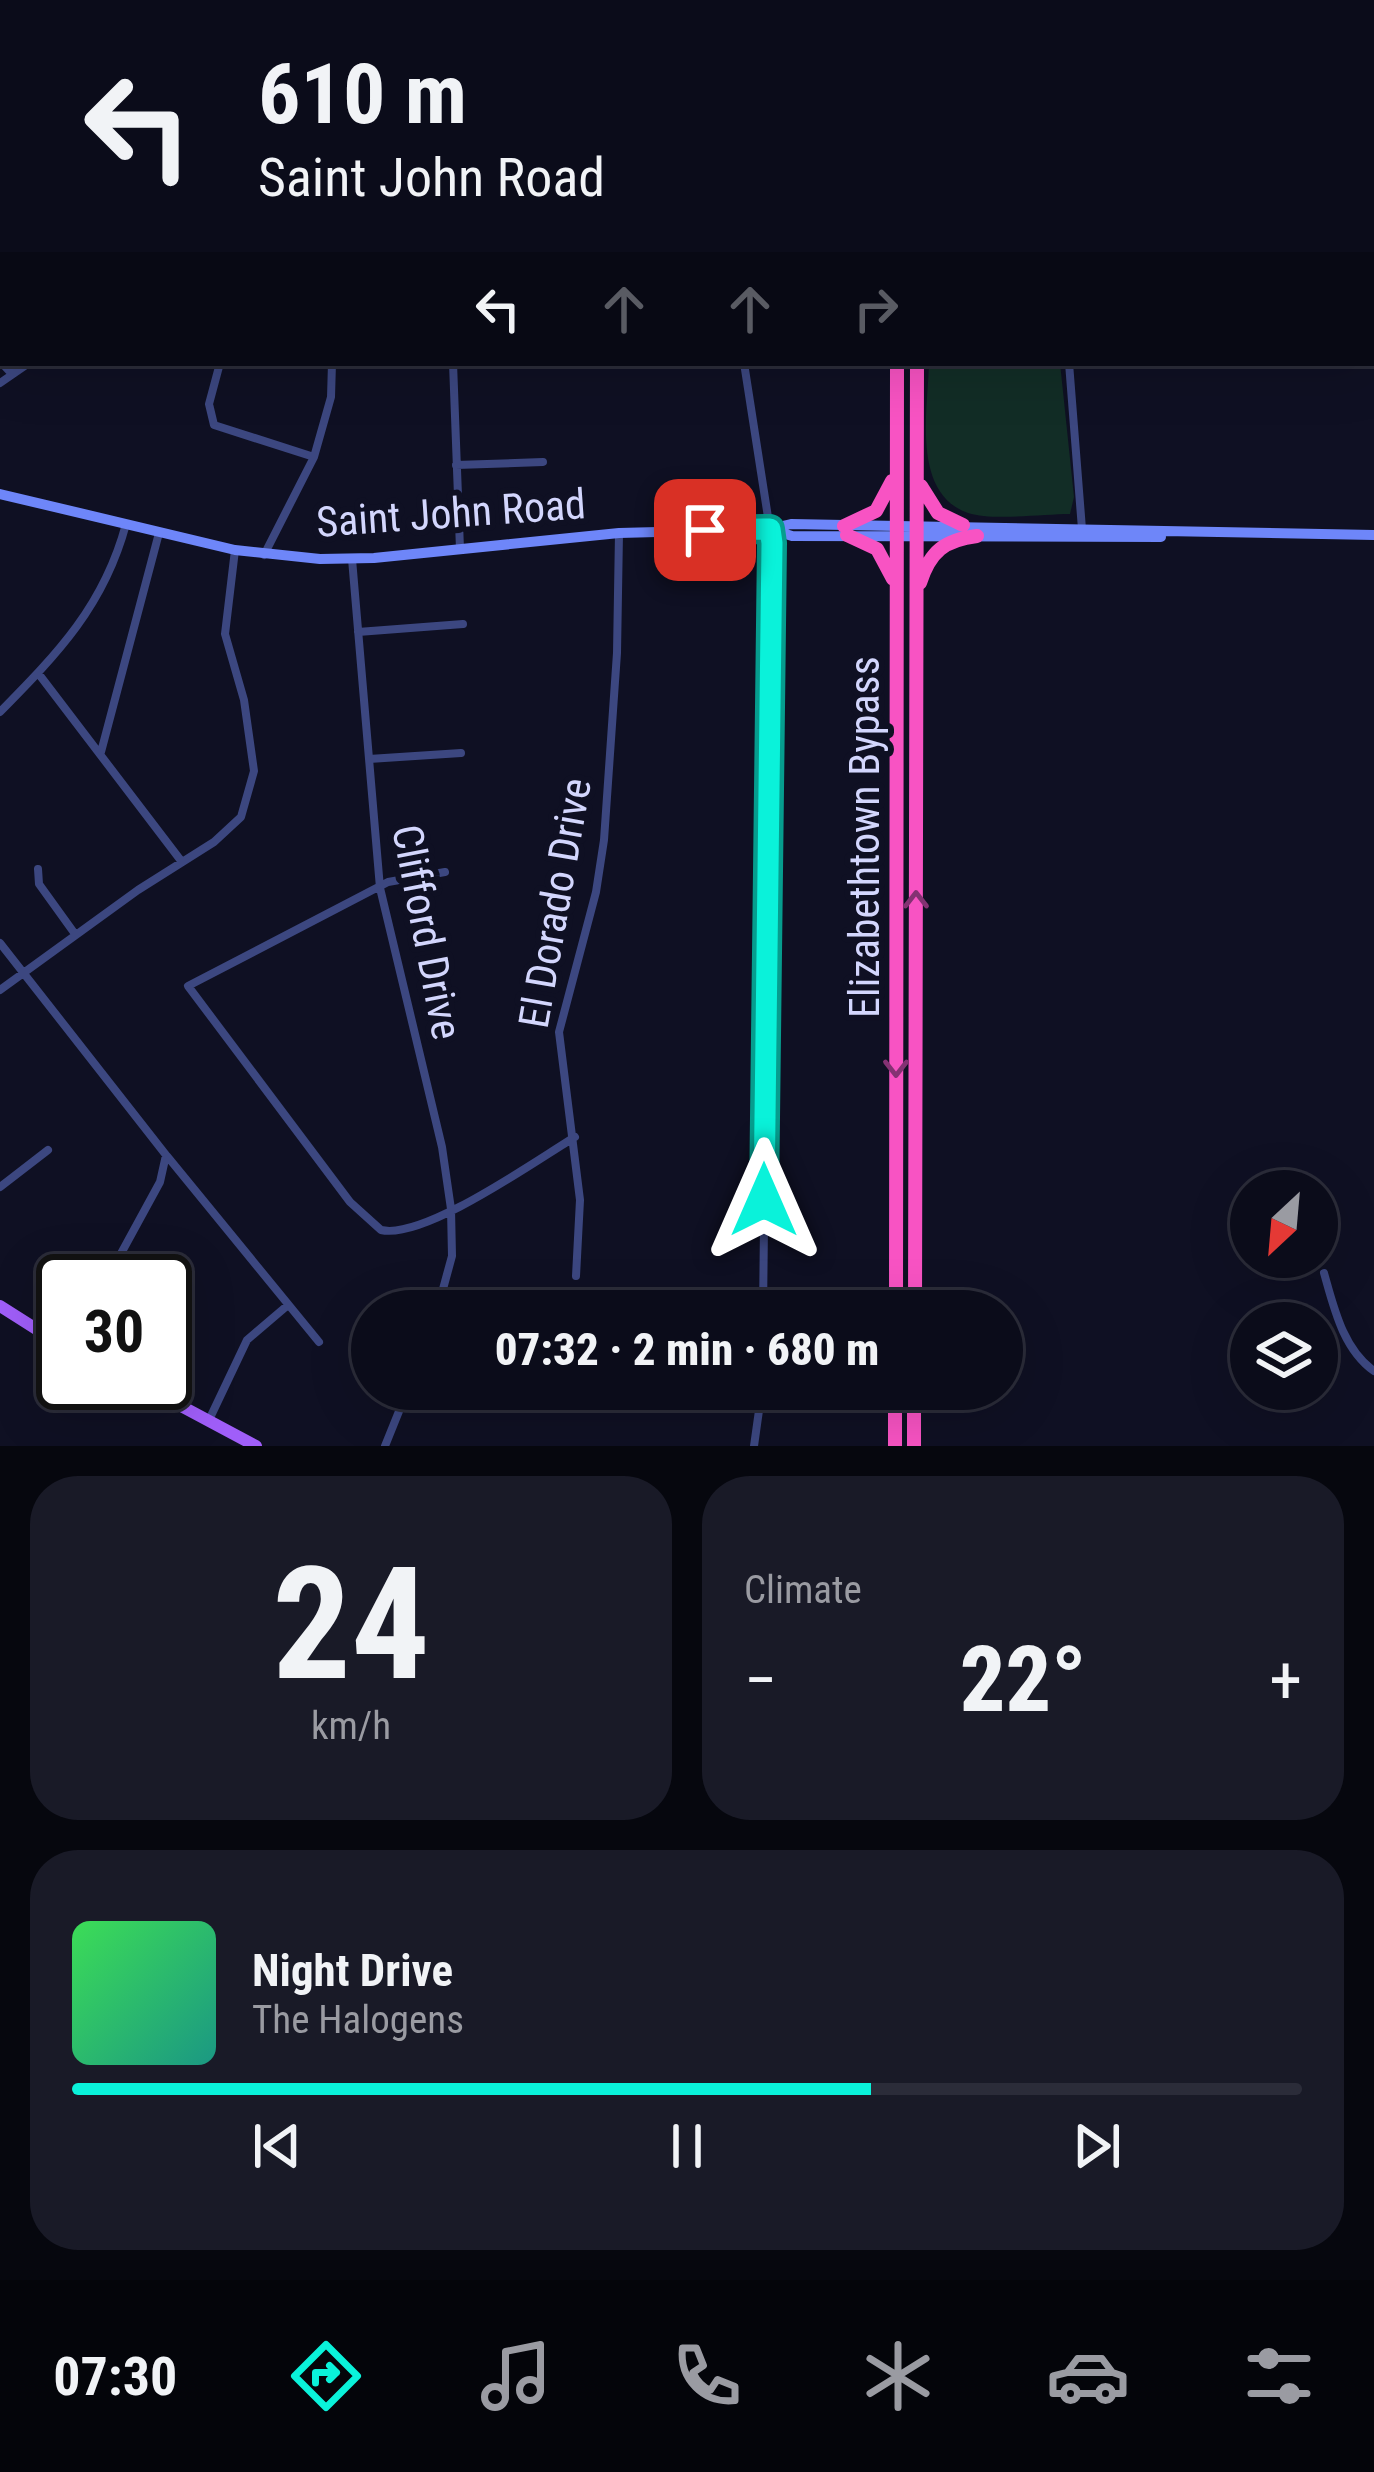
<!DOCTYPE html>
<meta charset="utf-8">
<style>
body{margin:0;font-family:"Roboto Condensed",sans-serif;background:#191a27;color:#f1f3f6;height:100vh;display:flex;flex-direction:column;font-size:45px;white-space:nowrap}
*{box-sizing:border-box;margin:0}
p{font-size:39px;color:#9a9ba2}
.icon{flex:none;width:66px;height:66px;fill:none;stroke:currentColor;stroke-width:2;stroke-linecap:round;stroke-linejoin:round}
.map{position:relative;height:1446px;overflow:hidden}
.details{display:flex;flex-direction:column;gap:30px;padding:30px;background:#06070e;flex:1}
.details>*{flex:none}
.hud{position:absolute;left:0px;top:0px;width:1374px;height:366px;box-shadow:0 12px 48px #0002,0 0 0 3px #2b2c39;background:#0b0c1a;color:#f1f3f6;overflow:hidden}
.needle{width:78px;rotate:206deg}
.fabs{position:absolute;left:1230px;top:1170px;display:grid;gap:24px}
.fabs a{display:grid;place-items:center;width:108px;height:108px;border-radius:50%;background:#0b0c1a;box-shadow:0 12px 48px #0002,0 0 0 3px #2b2c39;font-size:60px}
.speed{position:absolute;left:36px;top:1254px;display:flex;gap:24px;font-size:60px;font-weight:700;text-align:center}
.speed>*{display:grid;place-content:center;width:156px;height:156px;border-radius:50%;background:#0b0c1a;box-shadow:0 12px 48px #0002,0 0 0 3px #2b2c39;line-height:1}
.speed .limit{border:6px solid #111;border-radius:18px;background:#fff;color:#111}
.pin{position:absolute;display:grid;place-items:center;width:102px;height:102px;color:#fff;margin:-51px;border-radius:24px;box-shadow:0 6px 18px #0006}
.me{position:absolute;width:132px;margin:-66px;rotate:0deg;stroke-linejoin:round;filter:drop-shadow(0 0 9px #0008)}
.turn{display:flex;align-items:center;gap:42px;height:252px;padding:0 60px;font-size:54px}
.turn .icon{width:156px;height:156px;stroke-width:2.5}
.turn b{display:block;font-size:84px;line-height:102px}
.lanes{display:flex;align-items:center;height:114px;padding:0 60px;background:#0003;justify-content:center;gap:60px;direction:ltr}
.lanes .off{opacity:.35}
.big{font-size:90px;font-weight:800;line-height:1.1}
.details .tile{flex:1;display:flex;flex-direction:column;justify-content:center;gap:18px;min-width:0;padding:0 42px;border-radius:48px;background:#191a27}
.details .dial{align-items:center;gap:0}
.dial b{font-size:156px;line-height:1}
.song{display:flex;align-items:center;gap:36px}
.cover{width:144px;height:144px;border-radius:18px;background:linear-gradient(135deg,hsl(130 70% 55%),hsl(170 70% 35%))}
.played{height:12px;border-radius:6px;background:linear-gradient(90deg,#0af2da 65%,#2b2c39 65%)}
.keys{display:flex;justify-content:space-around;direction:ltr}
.heat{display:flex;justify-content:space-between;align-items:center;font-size:66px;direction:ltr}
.details .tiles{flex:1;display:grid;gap:30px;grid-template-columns:1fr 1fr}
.tile:last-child{grid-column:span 2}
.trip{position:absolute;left:351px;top:1290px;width:672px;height:120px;border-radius:60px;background:#0b0c1a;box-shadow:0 12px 48px #0002,0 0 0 3px #2b2c39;font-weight:800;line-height:120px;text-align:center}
.dock{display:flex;height:192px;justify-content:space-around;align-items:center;background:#04050a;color:#9a9ba2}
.dock .icon{width:84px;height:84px}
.dock .on{color:#0af2da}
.dock b{font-size:54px;color:#f1f3f6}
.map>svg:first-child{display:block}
</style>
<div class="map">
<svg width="1374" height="1446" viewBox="0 0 1374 1446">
<rect width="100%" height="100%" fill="#0f1023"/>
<path fill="#122d26" d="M929,363H1060L1074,497L1070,514C1042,514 993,521 968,513C911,493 928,410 929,363Z"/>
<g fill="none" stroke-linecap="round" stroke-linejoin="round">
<path stroke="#3c4780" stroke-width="8" d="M78,0V3
M397,0L399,3
M685,0L686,3
M1013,0L1014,3
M1034,0V3
M282,3L283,0
M0,114H3
M0,361L12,374
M220,363L209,404L214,425L314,457
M453,363L460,549
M744,363L772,543L763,1311
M1069,363L1082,529
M0,383L29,363
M456,465L543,462
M264,555L314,457L331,397L332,363
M352,559L380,888L442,1147L451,1209L452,1256L437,1311
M358,632L463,624
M38,673L182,862
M0,712C58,653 104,606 126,524
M101,752L159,533
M369,759L461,753
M38,869L39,884L75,934
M445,872L388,882L188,986L350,1202L381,1230C424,1240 535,1161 575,1137
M0,943L166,1155L160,1182L106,1281
M0,990L138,890L214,842L241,817L254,771L244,700L225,634L235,550
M167,1156L319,1342
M0,1187L48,1150
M1324,1273C1334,1308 1343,1349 1374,1371
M576,1276L580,1200L559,1032L596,892L604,840L617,653L619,533
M209,1420L247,1340L288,1305
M385,1446L408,1389
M754,1446L762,1389"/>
<path stroke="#6e86f9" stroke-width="10" d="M0,494L235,550L320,559L374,558L619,533L770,529L791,524L1374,535
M773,530L792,536L1161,537"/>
<path stroke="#a05ef9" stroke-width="12" d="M0,1306L63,1346
M138,1383L256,1446"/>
<path stroke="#f853c3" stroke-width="14" d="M837,0L838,3
M857,0L858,3
M921,486L938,513L963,525
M844,526L876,511L892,481
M847,535L877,549L893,579
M920,583C930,551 945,540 977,536
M896,1311L897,363
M915,1311L917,363
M895,1446V1389
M914,1446V1389"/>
</g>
<defs><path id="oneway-chevron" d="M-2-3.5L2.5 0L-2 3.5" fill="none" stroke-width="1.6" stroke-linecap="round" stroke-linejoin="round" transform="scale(3)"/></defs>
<g stroke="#843273">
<use href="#oneway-chevron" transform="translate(916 900) rotate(-90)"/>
<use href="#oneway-chevron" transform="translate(896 1068) rotate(90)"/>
</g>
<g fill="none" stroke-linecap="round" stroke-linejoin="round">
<g stroke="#069d8e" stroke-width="30">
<path id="route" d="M705,530L770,529L772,543L764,1200"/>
</g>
<use href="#route" stroke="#0af2da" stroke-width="21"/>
</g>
<g text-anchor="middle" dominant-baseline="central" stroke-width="12" stroke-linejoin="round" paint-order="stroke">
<g font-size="42" fill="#d3d6fd" stroke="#0f1023">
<text transform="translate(451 513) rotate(-4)">Saint John Road</text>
<text transform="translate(864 837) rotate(-90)">Elizabethtown Bypass</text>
<text transform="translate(555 903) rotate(-80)">El Dorado Drive</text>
<text transform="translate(427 932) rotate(79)">Clifford Drive</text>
</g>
</g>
</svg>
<div class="fabs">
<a><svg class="needle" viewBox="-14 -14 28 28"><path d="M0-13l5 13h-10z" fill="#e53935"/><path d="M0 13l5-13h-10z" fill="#9a9ba2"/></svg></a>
<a><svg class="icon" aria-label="layers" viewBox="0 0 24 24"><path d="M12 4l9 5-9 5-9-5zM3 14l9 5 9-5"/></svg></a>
</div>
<div class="speed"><div class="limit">30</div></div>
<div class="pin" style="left:705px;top:530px;background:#d93025"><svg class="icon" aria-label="arrive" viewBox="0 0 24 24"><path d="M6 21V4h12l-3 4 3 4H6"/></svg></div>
<svg class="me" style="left:764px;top:1200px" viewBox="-20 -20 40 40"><path d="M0-17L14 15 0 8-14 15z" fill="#0af2da" stroke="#fff" stroke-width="4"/></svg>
<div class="trip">07:32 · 2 min · 680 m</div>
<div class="hud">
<div class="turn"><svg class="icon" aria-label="left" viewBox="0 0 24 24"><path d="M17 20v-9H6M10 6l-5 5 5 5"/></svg><div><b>610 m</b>Saint John Road</div></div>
<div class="lanes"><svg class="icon" aria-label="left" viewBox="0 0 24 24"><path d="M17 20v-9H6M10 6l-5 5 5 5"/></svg><svg class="icon off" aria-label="ahead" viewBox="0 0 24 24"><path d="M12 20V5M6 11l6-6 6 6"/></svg><svg class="icon off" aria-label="ahead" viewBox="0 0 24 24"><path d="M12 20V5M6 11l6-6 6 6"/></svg><svg class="icon off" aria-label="right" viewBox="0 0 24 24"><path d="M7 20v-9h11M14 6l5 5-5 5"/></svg></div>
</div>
</div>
<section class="details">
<div class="tiles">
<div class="tile dial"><b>24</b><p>km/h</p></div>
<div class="tile"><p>Climate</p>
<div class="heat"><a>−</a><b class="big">22°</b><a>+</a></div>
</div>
<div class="tile">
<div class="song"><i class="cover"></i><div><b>Night Drive</b><p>The Halogens</p></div></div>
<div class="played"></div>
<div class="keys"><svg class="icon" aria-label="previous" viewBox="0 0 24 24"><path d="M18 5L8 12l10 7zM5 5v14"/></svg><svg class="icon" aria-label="pause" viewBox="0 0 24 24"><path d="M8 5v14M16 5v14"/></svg><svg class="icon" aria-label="next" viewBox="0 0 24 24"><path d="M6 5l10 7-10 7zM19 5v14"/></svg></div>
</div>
</div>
</section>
<nav class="dock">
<b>07:30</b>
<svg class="icon on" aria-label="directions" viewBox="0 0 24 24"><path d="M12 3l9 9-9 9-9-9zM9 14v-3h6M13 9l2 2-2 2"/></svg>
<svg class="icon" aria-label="music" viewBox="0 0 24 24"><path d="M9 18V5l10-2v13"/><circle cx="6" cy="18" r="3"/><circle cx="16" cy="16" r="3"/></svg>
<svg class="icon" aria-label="phone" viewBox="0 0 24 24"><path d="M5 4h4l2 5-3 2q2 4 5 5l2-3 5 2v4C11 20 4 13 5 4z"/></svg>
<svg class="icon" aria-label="climate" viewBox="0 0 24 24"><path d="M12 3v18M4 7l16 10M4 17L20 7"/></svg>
<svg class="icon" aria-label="car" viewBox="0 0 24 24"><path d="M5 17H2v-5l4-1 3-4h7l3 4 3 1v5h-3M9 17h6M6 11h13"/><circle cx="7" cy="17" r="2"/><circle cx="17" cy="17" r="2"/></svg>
<svg class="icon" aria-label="filters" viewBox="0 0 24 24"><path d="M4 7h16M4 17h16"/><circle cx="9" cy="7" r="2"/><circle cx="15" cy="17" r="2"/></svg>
</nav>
